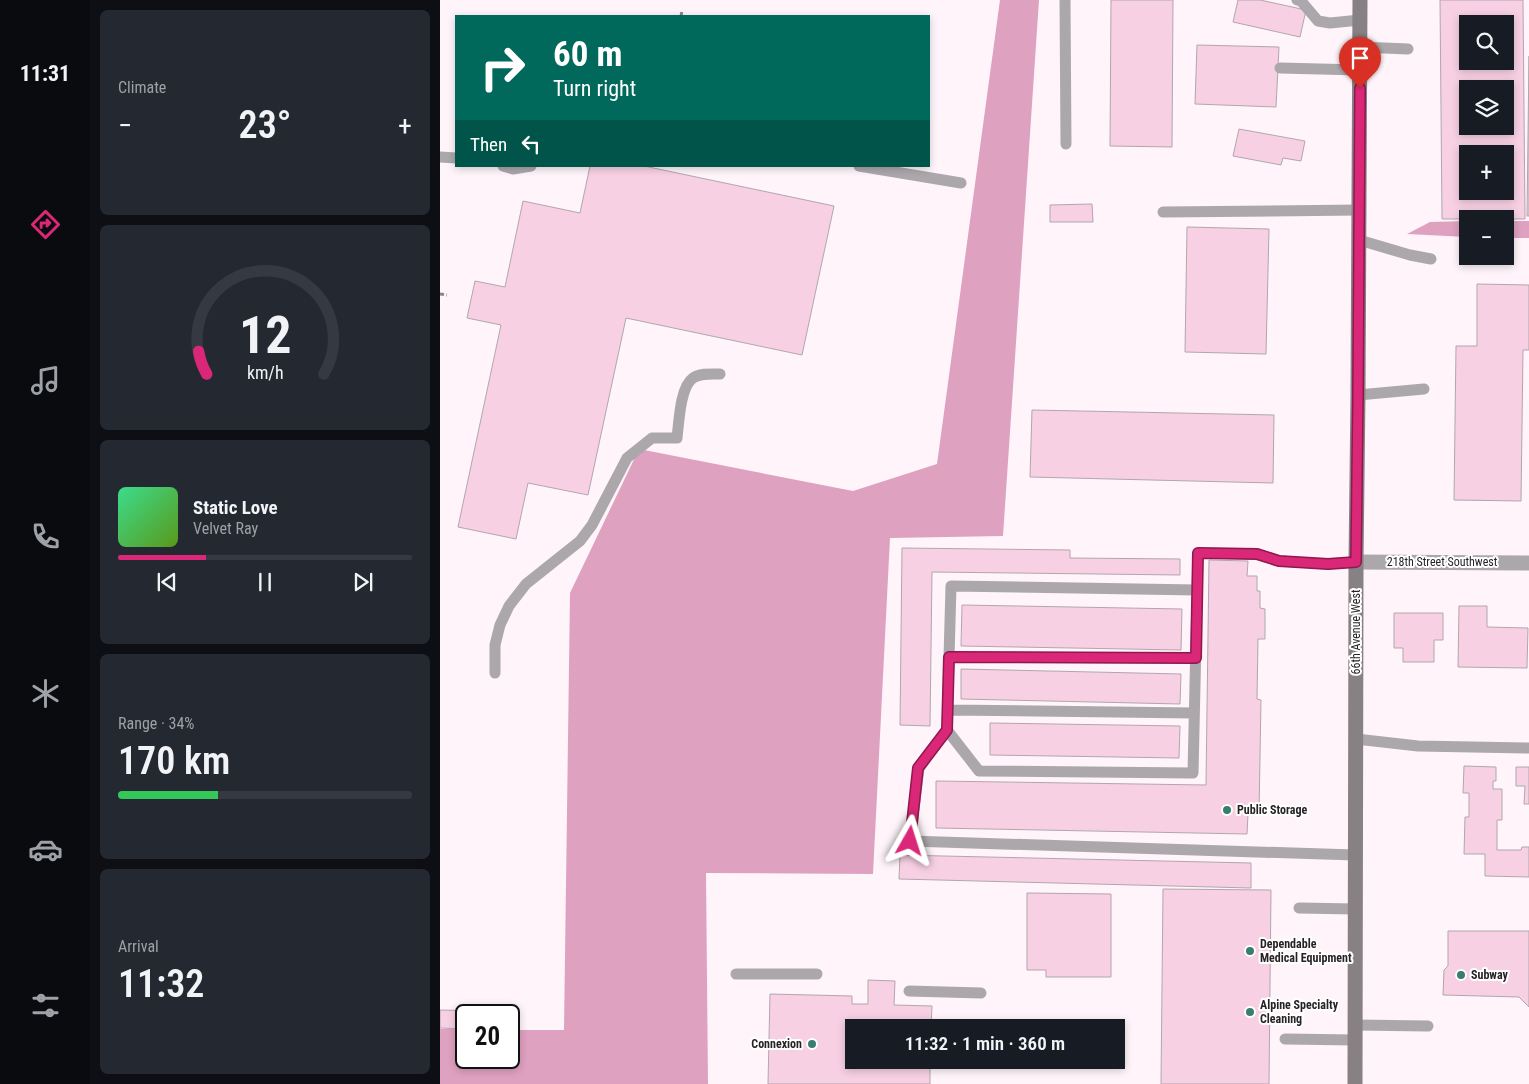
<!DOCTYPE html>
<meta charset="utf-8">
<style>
body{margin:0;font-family:"Roboto Condensed",sans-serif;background:#242831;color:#f1f3f6;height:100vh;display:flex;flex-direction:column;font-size:19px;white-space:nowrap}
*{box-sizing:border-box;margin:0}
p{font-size:16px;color:#9ea1a6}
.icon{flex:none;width:28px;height:28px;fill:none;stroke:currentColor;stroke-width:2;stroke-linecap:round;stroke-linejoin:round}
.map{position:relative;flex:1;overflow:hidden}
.sheet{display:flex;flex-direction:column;gap:10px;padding:10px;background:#0d0f14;width:350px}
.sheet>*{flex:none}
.hud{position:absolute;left:15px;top:15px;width:475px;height:152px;border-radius:0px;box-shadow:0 2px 8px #0003;background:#00695c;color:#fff;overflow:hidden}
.tools{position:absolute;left:1019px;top:15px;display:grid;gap:10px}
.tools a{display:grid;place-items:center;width:55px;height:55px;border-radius:0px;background:#171b24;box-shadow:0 2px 8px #0003;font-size:25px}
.speed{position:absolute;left:15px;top:1004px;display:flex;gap:10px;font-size:25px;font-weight:700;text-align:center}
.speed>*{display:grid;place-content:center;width:65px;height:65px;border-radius:50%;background:#171b24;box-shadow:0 2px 8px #0003;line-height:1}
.speed .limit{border:2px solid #111;border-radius:8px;background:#fff;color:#111}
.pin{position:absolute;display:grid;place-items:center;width:42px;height:42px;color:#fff;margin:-51px -21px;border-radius:50% 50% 50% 0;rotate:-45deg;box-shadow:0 0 5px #0007}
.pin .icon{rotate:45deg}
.me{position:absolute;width:55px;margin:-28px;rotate:6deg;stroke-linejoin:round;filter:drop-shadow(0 0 4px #0008)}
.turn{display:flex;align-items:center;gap:18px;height:105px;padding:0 15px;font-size:22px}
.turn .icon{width:65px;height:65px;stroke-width:2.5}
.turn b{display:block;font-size:35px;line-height:42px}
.then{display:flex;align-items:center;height:48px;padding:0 15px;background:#0003;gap:10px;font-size:19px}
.big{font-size:38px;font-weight:600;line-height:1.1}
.sheet .tile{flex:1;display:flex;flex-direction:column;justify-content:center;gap:8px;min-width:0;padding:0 18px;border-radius:8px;background:#242831}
.sheet .dial{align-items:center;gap:0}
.dial svg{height:130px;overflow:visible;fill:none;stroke:#363941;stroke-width:7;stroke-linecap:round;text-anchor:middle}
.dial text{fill:#f1f3f6;stroke:none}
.song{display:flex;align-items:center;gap:15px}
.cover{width:60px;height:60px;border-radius:8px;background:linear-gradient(135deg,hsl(150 70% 55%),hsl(90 70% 35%))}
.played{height:5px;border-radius:2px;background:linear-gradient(90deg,#db2777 30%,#363941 30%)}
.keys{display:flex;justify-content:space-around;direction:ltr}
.heat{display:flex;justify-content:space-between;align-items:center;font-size:28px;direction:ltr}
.charge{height:8px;border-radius:4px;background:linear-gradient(90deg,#34c759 34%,#363941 0)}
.trip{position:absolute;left:405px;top:1019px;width:280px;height:50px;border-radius:0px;background:#171b24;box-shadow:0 2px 8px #0003;font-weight:600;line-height:50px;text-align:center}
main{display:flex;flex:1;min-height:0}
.dock{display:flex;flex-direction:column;width:90px;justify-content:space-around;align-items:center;background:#090b0e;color:#9ea1a6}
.dock .icon{width:35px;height:35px}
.dock .on{color:#db2777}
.dock b{font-size:22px;color:#f1f3f6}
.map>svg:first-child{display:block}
</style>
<main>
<nav class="dock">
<b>11:31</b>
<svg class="icon on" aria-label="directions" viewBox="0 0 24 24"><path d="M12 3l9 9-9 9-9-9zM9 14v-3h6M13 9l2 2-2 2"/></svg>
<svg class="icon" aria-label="music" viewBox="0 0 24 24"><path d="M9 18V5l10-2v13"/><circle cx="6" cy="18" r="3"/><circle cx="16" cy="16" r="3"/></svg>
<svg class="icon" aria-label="phone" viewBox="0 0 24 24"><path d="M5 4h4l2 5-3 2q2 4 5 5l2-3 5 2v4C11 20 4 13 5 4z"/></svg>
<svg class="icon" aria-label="climate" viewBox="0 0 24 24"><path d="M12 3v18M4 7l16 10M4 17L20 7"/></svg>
<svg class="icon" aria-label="car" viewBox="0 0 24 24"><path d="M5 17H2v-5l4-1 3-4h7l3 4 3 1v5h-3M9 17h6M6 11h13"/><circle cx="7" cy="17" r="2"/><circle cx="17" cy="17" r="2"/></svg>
<svg class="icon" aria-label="filters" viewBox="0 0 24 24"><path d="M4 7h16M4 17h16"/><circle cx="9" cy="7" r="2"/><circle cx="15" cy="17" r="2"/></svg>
</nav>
<section class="sheet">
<div class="tile"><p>Climate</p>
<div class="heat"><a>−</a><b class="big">23°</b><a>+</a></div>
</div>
<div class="tile dial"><svg viewBox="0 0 100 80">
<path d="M14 69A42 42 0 1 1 86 69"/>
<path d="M14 69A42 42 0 0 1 9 55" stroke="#db2777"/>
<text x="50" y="56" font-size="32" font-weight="700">12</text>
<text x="50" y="72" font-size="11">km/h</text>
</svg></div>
<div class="tile">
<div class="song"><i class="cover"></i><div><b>Static Love</b><p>Velvet Ray</p></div></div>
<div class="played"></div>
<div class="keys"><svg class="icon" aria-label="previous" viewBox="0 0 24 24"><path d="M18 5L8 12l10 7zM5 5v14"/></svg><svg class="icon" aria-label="pause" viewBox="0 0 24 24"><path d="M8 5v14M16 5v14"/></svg><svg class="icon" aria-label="next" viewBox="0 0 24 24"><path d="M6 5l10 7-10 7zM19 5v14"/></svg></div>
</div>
<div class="tile"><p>Range · 34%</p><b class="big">170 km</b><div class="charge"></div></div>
<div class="tile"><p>Arrival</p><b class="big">11:32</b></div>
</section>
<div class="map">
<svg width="1089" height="1084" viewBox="0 0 1089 1084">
<rect width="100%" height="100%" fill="#fef4f9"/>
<path fill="#dfa1c0" d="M560,0H599L563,536L450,538L433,874L266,873L268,1084H0V1029H26V1058H69V1030H124L130,593L199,449L413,491L497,464Z
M1027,221V237L967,234L990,222Z
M1065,221H1089V238H1065Z"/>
<path fill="#f7d0e3" stroke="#b2a6ac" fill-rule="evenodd" d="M671,0H733L732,147L670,146Z
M798,0H820L866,10L860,37L793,22Z
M1000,0H1083L1085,219H1002ZM1028,24H1065V61H1028ZM1028,89H1065V126H1028ZM1028,154H1065V191H1028Z
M757,45L839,47L836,107L755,104Z
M1089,56V216H1087Z
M799,129L865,141L861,161L843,158L841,165L793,156Z
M150,166H204L394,206L362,355L186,318L148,495L88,483L76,539L18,527L61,325L27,318L35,281L65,287L83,201L140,213Z
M652,204L653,222H610V205Z
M747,227L829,229L826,354L745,352Z
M1037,284L1089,285V350H1083L1081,501L1014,500L1016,346H1037Z
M592,410L834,415L833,483L590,477Z
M462,548L630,550V558L740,559V575L492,572L490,726L460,725Z
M769,560L808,561L807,576H817V591H820V608L825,609V639H818L817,699L821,700L819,814H808L807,834L496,828V781L766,785Z
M522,605L742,609L741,650L521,646Z
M1019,606H1047V627L1088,628L1087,668L1018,667Z
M954,613H1003V640H994V662H963V648H954Z
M521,669L741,674L740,704L521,699Z
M550,723L740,726L739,758L550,755Z
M1024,766L1056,767V781H1053V789H1062V820H1057V850H1081L1082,847H1089V877L1045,876V854H1024L1025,817H1029V793H1023Z
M1076,767H1089V804H1084L1085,786H1076Z
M460,855L811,863V888L459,879Z
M723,889L831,890L829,1084H721Z
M587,893L671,894V977H606V970H587Z
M1008,931H1089V1007L1079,997L1003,995L1004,970L1008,966Z
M428,980L455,981L454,1005L492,1006L491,1028H414V1060H490V1084H328L330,994L412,996V1004H428Z
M0,1010L37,1011V1015H26V1029L0,1028Z"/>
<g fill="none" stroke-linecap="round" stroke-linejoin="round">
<path stroke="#8b8487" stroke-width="3" stroke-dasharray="4 2.5" stroke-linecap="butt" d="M241,16L242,11
M0,294L7,295"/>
<path stroke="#aca7aa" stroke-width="11" d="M625,0L626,144
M857,0L861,1L878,21L890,23L920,20
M920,47L968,49
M840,68L920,70
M0,157L16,158
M63,166L73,169L91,166
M419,166L521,183
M723,212L919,210
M919,240L970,255L991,259
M918,395L984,389
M509,657L755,658
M55,673V645L60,625L69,606L86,584L140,541L152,525L187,458L212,438H237C239,422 240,387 253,378C260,373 271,374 280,374
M508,710L754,713
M507,730L511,586L757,590
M916,739L978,746L1089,748
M915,855L470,841L479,768L507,730L539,771L753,773L758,553L817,554L839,561L888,564L916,562
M859,908L915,909
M296,974H377
M469,991L541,993
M915,1025L988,1026
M845,1039L915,1040"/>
<path stroke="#aca7aa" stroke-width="15" d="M916,562L1089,563"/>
<path stroke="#888184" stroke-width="15" d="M915,1084L916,562L918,395L920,0"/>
</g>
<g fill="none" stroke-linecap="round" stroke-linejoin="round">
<g stroke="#8e194d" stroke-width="12">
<path id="route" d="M470,841L478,768L507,730L509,657L756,658L758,553L817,554L839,561L888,564L916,562L918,395L920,88"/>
</g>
<use href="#route" stroke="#db2777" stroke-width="9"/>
</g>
<g fill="#397c70" stroke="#fff" stroke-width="2">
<circle cx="787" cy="810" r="5"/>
<circle cx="810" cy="951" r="5"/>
<circle cx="1021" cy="975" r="5"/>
<circle cx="810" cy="1012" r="5"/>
<circle cx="372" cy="1044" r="5"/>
</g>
<g text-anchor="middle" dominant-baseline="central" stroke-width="4" stroke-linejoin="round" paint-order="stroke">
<g font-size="12" fill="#272325" stroke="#fff">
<text x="1002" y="562">218th Street Southwest</text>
<text transform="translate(916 632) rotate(-90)">66th Avenue West</text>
</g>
<g font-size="12" font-weight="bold" fill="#272325" stroke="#fff" text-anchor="start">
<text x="797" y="810">Public Storage</text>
<text x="820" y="944">Dependable<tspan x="820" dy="14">Medical Equipment</tspan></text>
<text x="1031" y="975">Subway</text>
<text x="820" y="1005">Alpine Specialty<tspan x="820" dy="14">Cleaning</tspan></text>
<text x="362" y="1044" text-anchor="end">Connexion</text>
</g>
</g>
</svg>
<div class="tools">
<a><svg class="icon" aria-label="search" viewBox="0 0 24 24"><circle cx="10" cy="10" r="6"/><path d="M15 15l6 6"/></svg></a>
<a><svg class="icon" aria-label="layers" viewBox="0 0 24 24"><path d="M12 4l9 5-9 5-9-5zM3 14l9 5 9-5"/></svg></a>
<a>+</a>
<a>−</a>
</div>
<div class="speed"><div class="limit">20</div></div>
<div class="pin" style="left:920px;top:88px;background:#d93025"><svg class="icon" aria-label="arrive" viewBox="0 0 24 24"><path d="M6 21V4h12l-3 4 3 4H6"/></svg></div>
<svg class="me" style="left:470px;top:841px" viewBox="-20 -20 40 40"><path d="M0-17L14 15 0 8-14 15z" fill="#db2777" stroke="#fff" stroke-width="4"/></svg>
<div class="trip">11:32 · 1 min · 360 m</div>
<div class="hud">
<div class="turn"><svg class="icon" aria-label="right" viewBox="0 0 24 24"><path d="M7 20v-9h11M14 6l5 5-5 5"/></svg><div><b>60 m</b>Turn right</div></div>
<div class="then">Then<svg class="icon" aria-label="left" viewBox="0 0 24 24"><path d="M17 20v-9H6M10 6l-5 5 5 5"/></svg></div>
</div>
</div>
</main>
